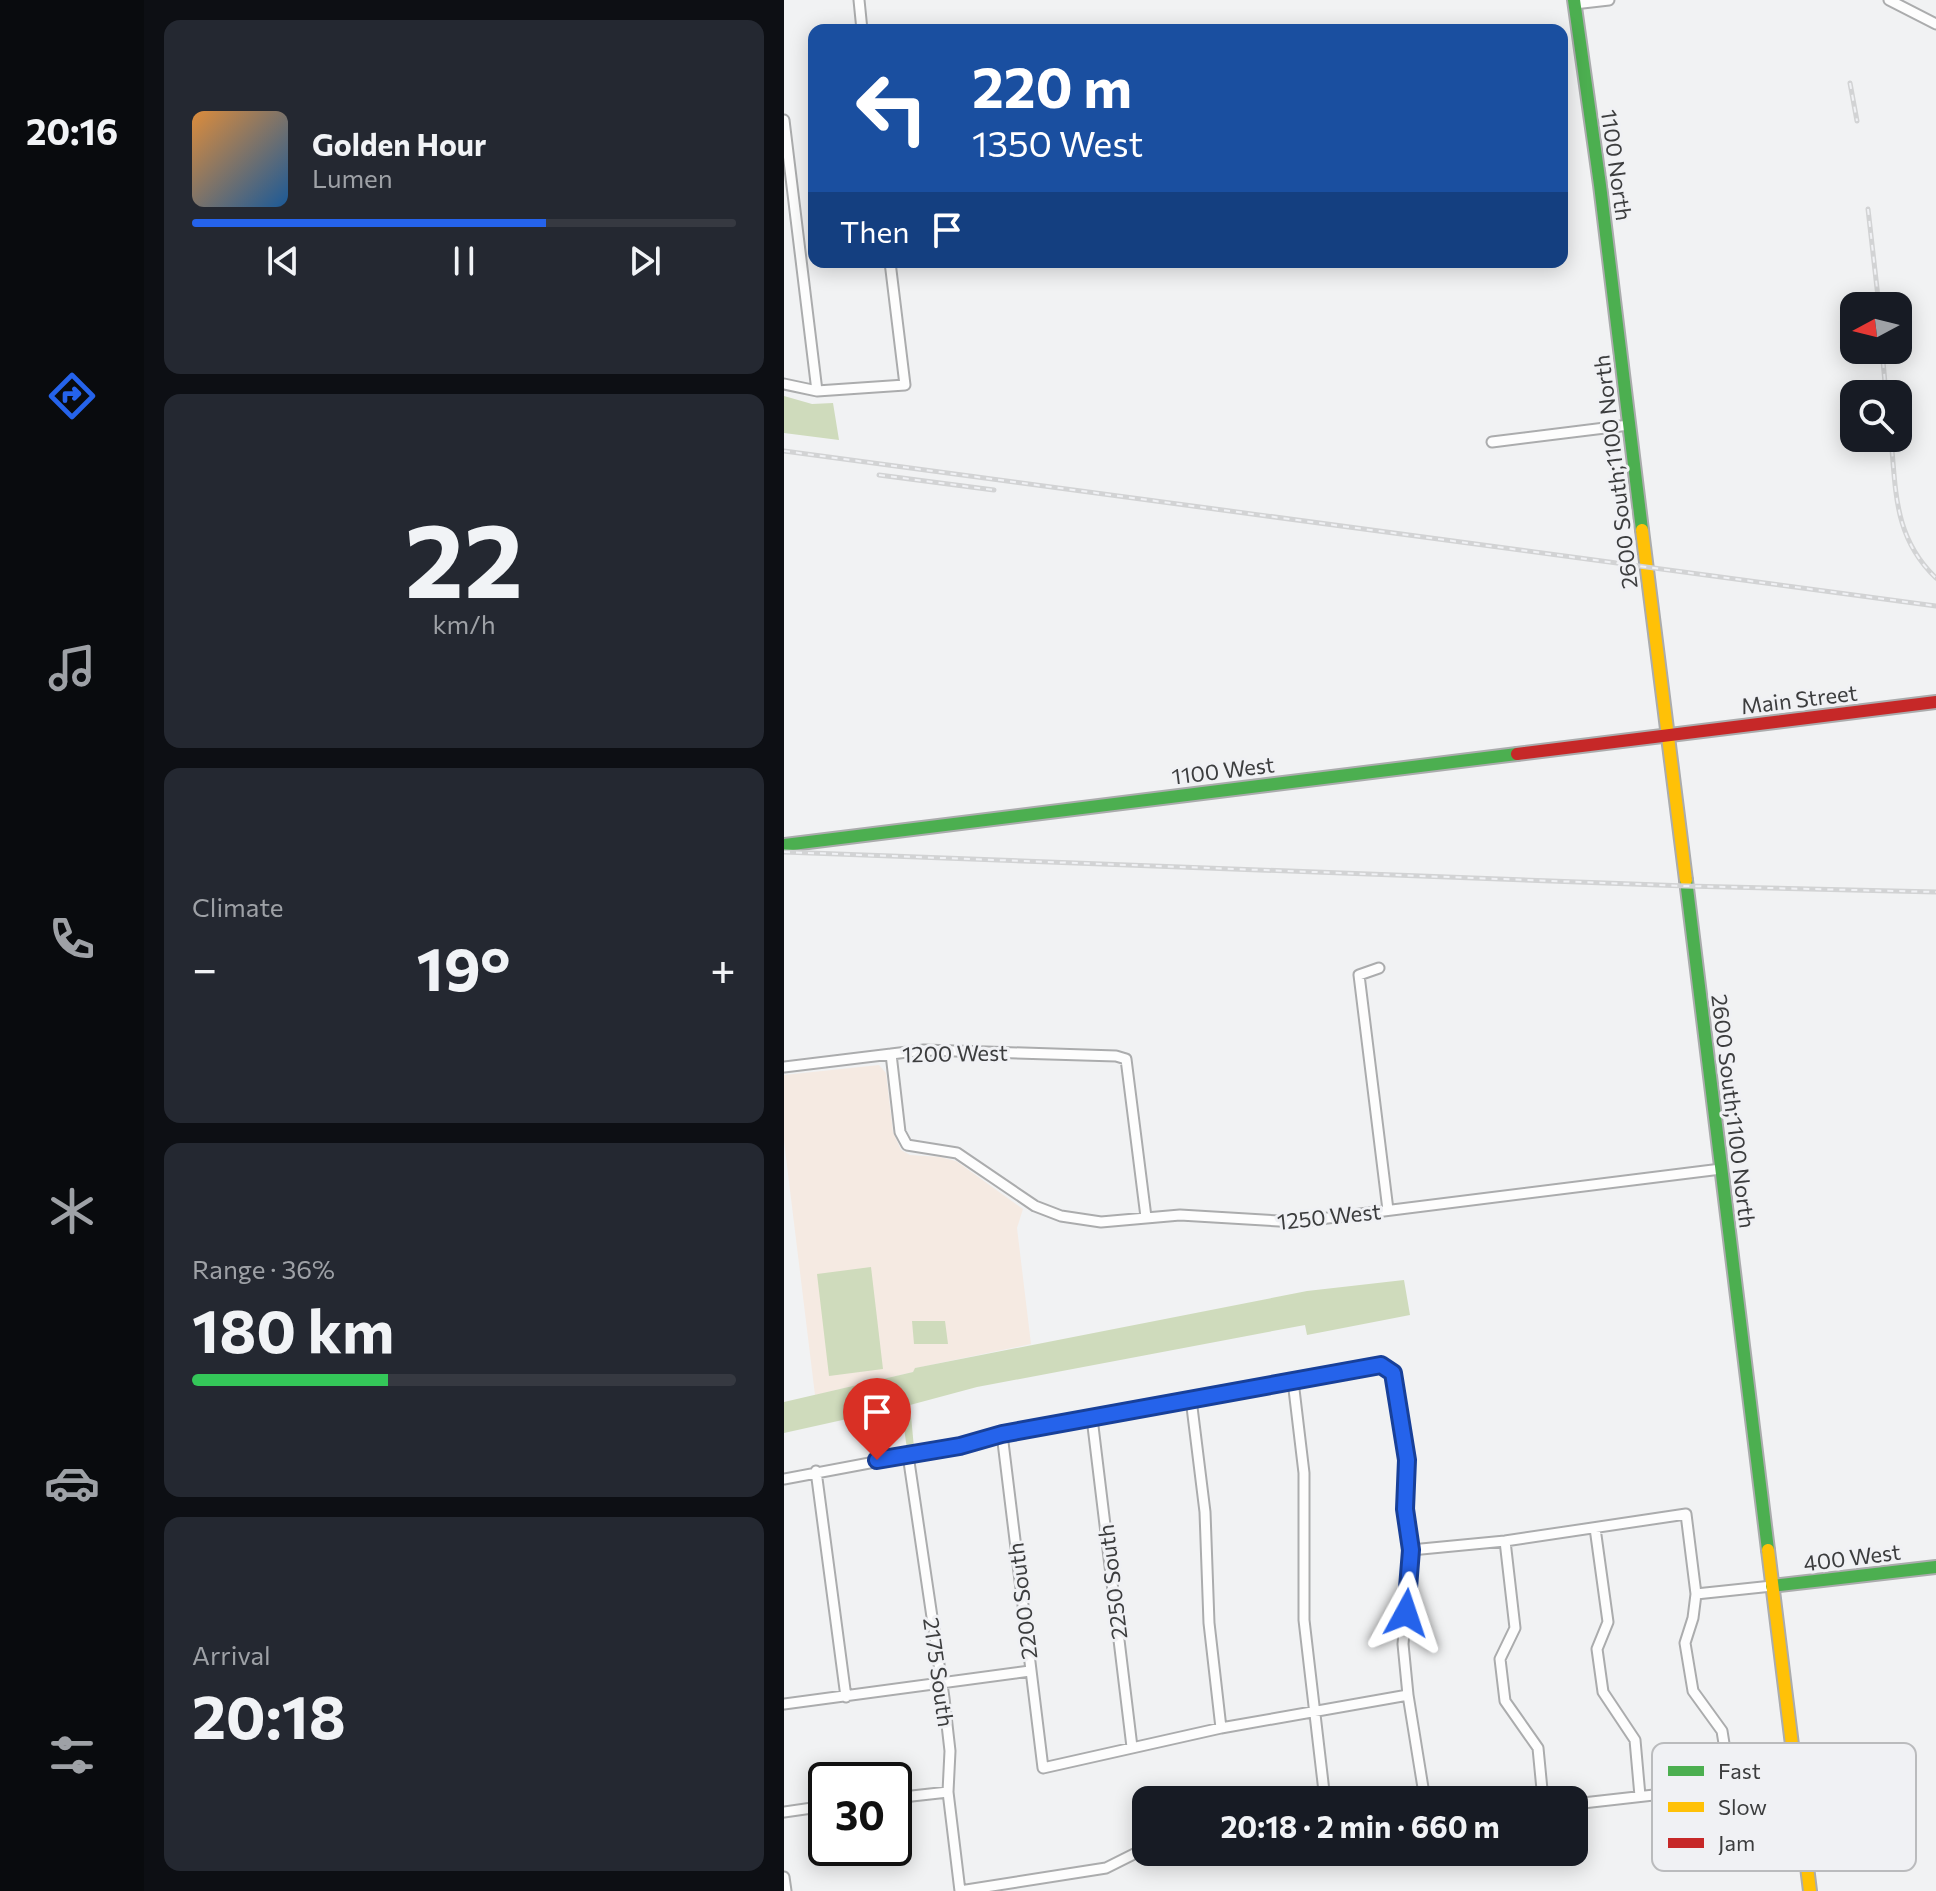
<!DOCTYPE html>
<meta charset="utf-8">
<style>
body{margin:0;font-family:Commissioner,sans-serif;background:#242831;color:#f1f3f6;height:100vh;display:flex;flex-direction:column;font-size:30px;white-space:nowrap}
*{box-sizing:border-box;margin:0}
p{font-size:26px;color:#9ea1a6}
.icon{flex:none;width:44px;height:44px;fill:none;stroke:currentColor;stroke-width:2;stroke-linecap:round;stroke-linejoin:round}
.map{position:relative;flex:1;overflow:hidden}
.drawer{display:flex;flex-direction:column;gap:20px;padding:20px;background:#0d0f14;width:640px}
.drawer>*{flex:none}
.banner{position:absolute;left:24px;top:24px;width:760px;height:244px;border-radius:16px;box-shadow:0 4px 20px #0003;background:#1a4fa0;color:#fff;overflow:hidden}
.needle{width:52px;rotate:263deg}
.tools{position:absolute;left:1056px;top:292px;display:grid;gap:16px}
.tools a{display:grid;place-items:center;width:72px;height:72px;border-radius:16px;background:#171b24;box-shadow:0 4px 20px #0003;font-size:40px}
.speed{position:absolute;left:24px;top:1762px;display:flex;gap:16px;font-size:40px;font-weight:700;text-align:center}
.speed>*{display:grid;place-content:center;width:104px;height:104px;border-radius:50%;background:#171b24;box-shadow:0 4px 20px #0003;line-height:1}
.speed .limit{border:4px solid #111;border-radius:12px;background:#fff;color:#111}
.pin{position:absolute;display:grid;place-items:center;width:68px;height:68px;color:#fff;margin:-82px -34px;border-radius:50% 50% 50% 0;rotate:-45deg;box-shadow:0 0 8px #0007}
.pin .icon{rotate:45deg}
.me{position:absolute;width:88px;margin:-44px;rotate:5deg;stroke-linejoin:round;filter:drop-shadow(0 0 6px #0008)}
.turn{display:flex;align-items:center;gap:28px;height:168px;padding:0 32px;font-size:36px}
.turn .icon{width:104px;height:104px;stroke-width:2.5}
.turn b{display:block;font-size:56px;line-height:68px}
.then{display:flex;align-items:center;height:76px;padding:0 32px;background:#0003;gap:16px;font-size:30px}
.big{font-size:60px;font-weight:700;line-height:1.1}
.drawer .widget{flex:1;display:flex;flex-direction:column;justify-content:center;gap:12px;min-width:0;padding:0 28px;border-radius:16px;background:#242831}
.drawer .dial{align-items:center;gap:0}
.dial b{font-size:104px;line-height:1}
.song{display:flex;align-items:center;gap:24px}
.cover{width:96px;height:96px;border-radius:12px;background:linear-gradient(135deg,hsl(30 70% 55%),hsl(210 70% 35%))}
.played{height:8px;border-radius:4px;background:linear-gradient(90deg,#2563eb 65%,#363941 65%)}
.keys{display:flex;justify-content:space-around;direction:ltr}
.heat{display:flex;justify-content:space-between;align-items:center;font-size:44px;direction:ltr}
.charge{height:12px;border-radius:6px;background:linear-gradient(90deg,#34c759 36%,#363941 0)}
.trip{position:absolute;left:348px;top:1786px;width:456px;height:80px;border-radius:16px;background:#171b24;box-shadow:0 4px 20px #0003;font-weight:700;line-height:80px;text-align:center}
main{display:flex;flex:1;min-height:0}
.tab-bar{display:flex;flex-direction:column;width:144px;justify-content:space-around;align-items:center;background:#090b0e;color:#9ea1a6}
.tab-bar .icon{width:56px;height:56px}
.tab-bar .current{color:#2563eb}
.tab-bar b{font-size:36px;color:#f1f3f6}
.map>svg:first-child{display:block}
</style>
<main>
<nav class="tab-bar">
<b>20:16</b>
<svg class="icon current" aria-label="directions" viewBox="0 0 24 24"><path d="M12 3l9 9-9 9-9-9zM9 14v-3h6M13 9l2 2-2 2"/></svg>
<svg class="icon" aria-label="music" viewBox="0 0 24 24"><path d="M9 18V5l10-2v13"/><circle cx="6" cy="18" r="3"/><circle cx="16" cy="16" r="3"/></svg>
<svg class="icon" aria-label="phone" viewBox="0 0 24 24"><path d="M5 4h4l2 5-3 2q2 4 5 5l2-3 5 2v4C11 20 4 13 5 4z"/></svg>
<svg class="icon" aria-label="climate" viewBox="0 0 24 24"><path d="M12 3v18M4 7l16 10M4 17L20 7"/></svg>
<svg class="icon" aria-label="car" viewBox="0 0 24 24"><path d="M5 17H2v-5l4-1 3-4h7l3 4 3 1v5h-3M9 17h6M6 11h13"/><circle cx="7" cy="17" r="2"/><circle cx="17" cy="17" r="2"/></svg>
<svg class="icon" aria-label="filters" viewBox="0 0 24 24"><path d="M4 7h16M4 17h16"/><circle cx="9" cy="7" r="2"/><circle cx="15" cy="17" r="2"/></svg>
</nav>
<section class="drawer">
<div class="widget">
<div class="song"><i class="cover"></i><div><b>Golden Hour</b><p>Lumen</p></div></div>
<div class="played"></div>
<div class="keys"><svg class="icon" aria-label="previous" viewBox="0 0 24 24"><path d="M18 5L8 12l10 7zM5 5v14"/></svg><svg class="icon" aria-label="pause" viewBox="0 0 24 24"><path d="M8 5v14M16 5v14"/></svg><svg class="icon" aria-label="next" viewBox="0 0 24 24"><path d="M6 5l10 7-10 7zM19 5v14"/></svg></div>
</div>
<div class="widget dial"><b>22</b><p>km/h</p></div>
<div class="widget"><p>Climate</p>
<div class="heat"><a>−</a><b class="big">19°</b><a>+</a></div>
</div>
<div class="widget"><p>Range · 36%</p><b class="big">180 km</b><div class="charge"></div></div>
<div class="widget"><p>Arrival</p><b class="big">20:18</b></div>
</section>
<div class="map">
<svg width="1152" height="1891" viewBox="0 0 1152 1891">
<rect width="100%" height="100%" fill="#f1f2f3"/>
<path fill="#f5eae2" d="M95,1065L102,1073L109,1132L117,1150L126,1155L156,1157L172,1161L239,1209L233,1228L247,1344L132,1368L129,1372L31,1395L0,1141V1075Z"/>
<path fill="#cfdbbc" d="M0,396L28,404L49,403L55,440L0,433Z
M87,1267L99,1369L45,1376L33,1274Z
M620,1280L626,1315L523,1335L521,1325L193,1387L126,1405L130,1448L123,1449L117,1407L0,1433V1402L129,1372L131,1368L523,1291Z
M128,1321H161L164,1344H130Z"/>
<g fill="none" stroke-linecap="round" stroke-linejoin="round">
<g stroke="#abacad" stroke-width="13">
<path id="street" d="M75,0L78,30
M1105,0L1152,24
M790,4L825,0
M0,120L33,391
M0,384L33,391L121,385L106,262
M708,442L845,425
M595,968L575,975L604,1210
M107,1054L116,1132L123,1145L173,1153L251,1206L277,1216L317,1222L396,1215L512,1222L937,1169
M0,1067L140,1050L332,1056L342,1059L362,1217
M509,1381L520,1473V1620L541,1800
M407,1399L421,1512L425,1623L437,1728
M308,1418L348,1747
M218,1434L259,1768L437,1728L624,1695
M124,1455L160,1698L166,1751L164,1792L176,1891
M32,1471L62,1697
M0,1479L176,1446L218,1434L597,1365L609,1373L623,1460L621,1509L627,1550L619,1644L624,1695L641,1800
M811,1528L824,1622L813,1649L819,1692L851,1740L856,1796
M721,1541L731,1628L716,1659L721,1701L754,1748L759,1800
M627,1550L721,1541L902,1514L912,1594L909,1618L901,1643L909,1691L938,1731L947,1787
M912,1594L988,1586
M0,1704L246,1671
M110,1798L164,1792
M790,1804L1012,1779
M0,1812L42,1806
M0,1877L2,1891
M176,1891L322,1868L362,1848"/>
</g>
<g stroke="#abacad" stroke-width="16">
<path id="fast" d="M790,0L816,185L858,530
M0,845L733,754
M902,880L984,1550
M988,1586L1152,1567"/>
</g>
<g stroke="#abacad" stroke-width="16">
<path id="slow" d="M858,530L902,880
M984,1550L1026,1891"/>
</g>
<g stroke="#abacad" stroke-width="16">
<path id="jam" d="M733,754L1152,702"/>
</g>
<use href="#street" stroke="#fdfdfd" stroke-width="9"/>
<use href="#fast" stroke="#4caf50" stroke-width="12"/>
<use href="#slow" stroke="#ffc107" stroke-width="12"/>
<use href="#jam" stroke="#c62828" stroke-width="12"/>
<g stroke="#d2d3d4" stroke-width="5">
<path id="rail" d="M1066,83L1073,121
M1084,209L1095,306
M1098,350L1102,394
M1107,438C1112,492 1110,538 1152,578
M0,451L1152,606
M95,475L210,490
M0,852L902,886L1152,892"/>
</g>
<use href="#rail" stroke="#f0f1f4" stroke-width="2" stroke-dasharray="6" stroke-linecap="butt"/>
</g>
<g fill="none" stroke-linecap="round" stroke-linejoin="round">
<g stroke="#184099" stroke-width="20">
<path id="route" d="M93,1460L176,1446L218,1434L597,1365L609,1373L623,1460L621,1509L627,1550L622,1613"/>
</g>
<use href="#route" stroke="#2563eb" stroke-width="14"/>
</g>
<g text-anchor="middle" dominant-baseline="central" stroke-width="6" stroke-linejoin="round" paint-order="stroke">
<g font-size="22" fill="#3c3d3e" stroke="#f0f1f4">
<text transform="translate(833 165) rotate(82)">1100 North</text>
<text transform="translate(831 472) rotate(-97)">2600 South;1100 North</text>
<text transform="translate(1015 699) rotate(-7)">Main Street</text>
<text transform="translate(439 770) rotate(-7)">1100 West</text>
<text transform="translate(171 1053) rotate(-1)">1200 West</text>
<text transform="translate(950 1111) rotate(83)">2600 South;1100 North</text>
<text transform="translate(545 1216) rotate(-6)">1250 West</text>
<text transform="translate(1068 1557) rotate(-7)">400 West</text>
<text transform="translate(328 1582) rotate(-97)">2250 South</text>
<text transform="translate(238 1601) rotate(-97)">2200 South</text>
<text transform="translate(155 1672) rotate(82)">2175 South</text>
</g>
</g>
<rect x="868" y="1743" width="264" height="128" rx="12" fill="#f0f1f4" stroke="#babbbd" stroke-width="2"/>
<rect x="884" y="1766" width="36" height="10" fill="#4caf50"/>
<rect x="884" y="1802" width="36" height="10" fill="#ffc107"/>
<rect x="884" y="1838" width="36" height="10" fill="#c62828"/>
<g font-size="22" fill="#3c3d3e">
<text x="934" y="1779">Fast</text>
<text x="934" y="1815">Slow</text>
<text x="934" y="1851">Jam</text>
</g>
</svg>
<div class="tools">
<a><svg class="needle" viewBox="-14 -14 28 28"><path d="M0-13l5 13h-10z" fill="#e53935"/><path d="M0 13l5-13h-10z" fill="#9ea1a6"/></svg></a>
<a><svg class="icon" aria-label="search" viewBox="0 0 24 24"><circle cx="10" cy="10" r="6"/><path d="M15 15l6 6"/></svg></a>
</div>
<div class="speed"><div class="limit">30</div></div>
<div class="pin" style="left:93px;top:1460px;background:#d93025"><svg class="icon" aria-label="arrive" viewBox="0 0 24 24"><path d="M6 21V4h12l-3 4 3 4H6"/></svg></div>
<svg class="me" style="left:622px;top:1613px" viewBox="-20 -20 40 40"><path d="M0-17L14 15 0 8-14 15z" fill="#2563eb" stroke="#fff" stroke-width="4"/></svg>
<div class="trip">20:18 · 2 min · 660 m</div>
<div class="banner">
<div class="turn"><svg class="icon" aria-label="left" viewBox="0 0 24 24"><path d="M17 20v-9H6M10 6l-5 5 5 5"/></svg><div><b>220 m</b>1350 West</div></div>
<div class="then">Then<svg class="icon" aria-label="arrive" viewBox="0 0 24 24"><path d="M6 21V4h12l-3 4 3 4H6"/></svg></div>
</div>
</div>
</main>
